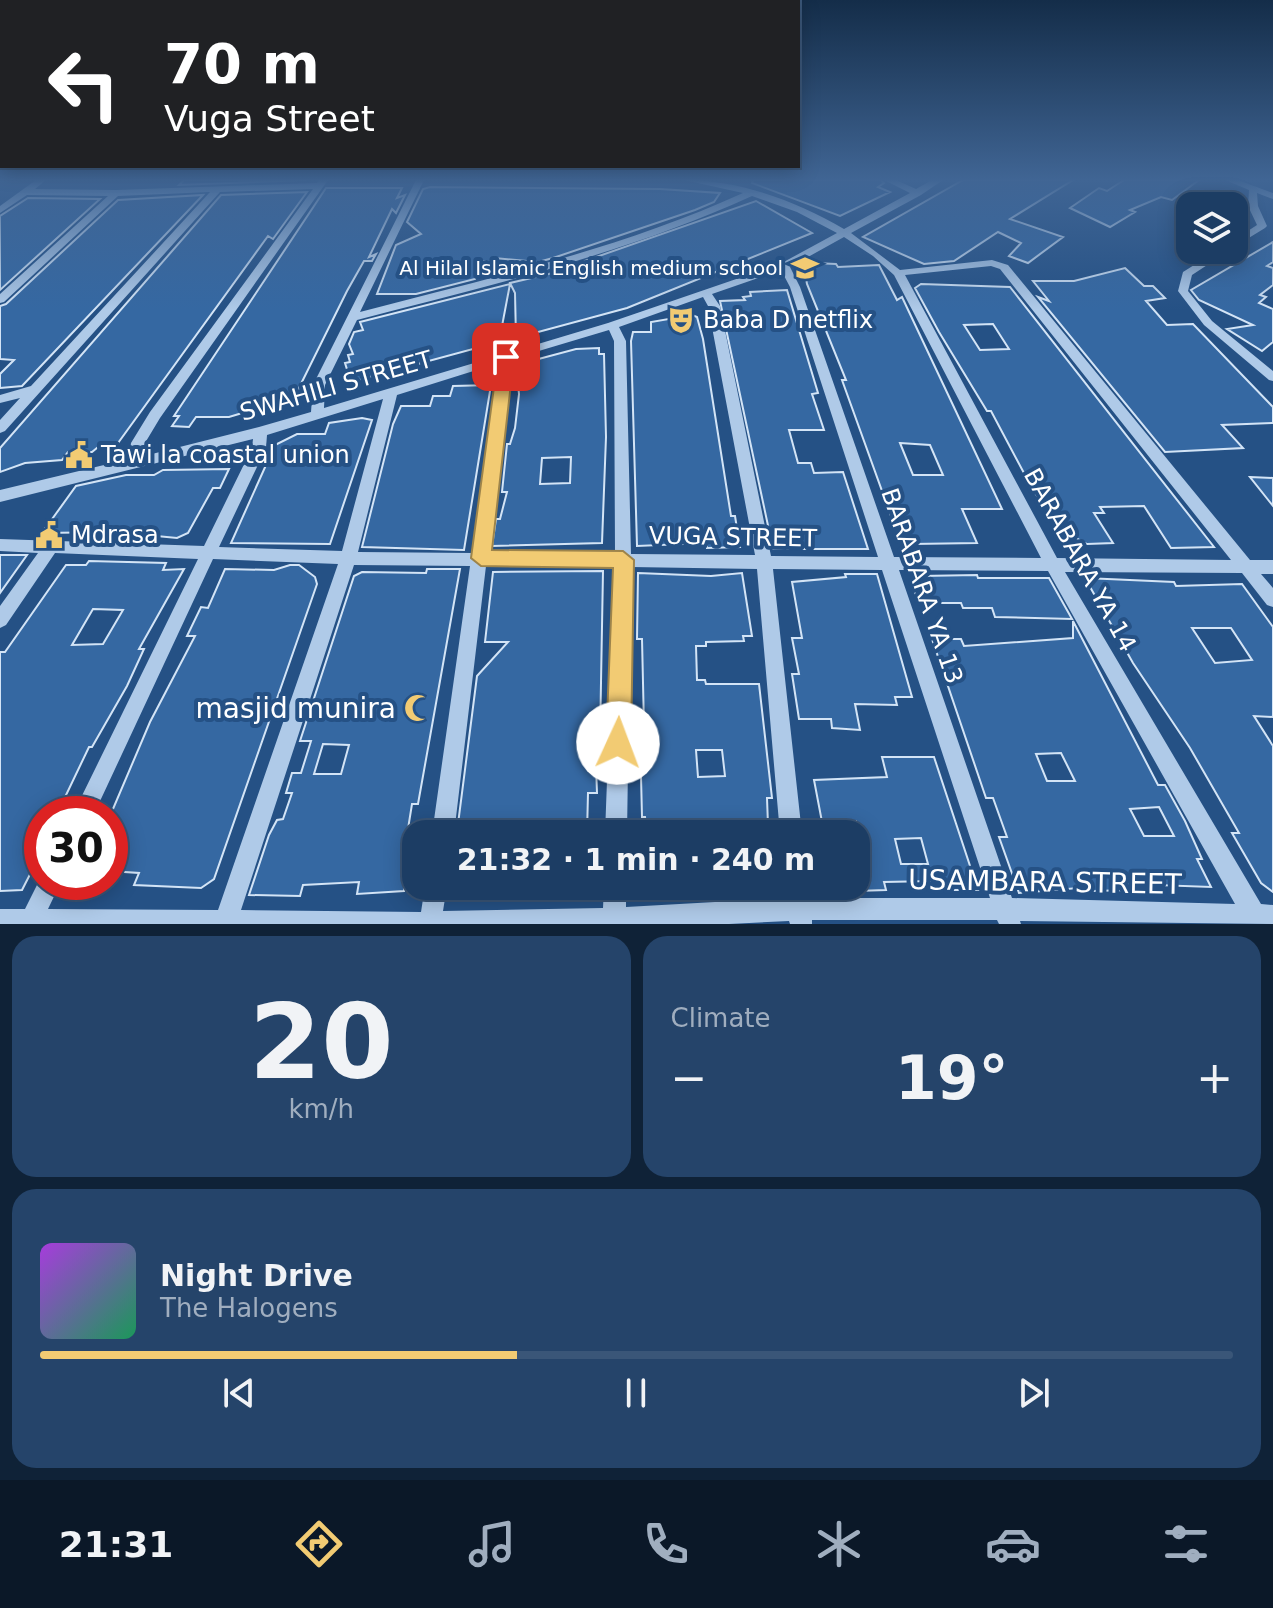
<!DOCTYPE html>
<meta charset="utf-8">
<style>
body{margin:0;font-family:"DejaVu Sans",sans-serif;background:#25446a;color:#f1f3f6;height:100vh;display:flex;flex-direction:column;font-size:30px;white-space:nowrap}
*{box-sizing:border-box;margin:0}
p{font-size:26px;color:#a0aebf}
.icon{flex:none;width:44px;height:44px;fill:none;stroke:currentColor;stroke-width:2;stroke-linecap:round;stroke-linejoin:round}
.map{position:relative;height:924px;overflow:hidden}
.sheet{display:flex;flex-direction:column;gap:12px;padding:12px;background:#0f2237;flex:1}
.sheet>*{flex:none}
.top-card{position:absolute;left:0px;top:0px;width:800px;height:168px;box-shadow:0 4px 20px #0003,0 0 0 2px #3a5678;background:#202124;color:#fff;overflow:hidden}
.tools{position:absolute;left:1176px;top:192px;display:grid;gap:16px}
.tools a{display:grid;place-items:center;width:72px;height:72px;border-radius:16px;background:#1c3d64;box-shadow:0 4px 20px #0003,0 0 0 2px #3a5678;font-size:40px}
.speed{position:absolute;left:24px;top:796px;display:flex;gap:16px;font-size:40px;font-weight:700;text-align:center}
.speed>*{display:grid;place-content:center;width:104px;height:104px;border-radius:50%;background:#1c3d64;box-shadow:0 4px 20px #0003,0 0 0 2px #3a5678;line-height:1}
.speed .limit{border:12px solid #d22;background:#fff;color:#111}
.pin{position:absolute;display:grid;place-items:center;width:68px;height:68px;color:#fff;margin:-34px;border-radius:16px;box-shadow:0 4px 12px #0006}
.me{position:absolute;width:88px;margin:-44px;rotate:2deg;stroke-linejoin:round;filter:drop-shadow(0 0 6px #0008)}
.turn{display:flex;align-items:center;gap:28px;height:168px;padding:0 32px;font-size:36px}
.turn .icon{width:104px;height:104px;stroke-width:2.5}
.turn b{display:block;font-size:56px;line-height:68px}
.big{font-size:60px;font-weight:800;line-height:1.1}
.sheet .card{flex:1;display:flex;flex-direction:column;justify-content:center;gap:12px;min-width:0;padding:0 28px;border-radius:24px;background:#25446a}
.sheet .dial{align-items:center;gap:0}
.dial b{font-size:104px;line-height:1}
.song{display:flex;align-items:center;gap:24px}
.cover{width:96px;height:96px;border-radius:12px;background:linear-gradient(135deg,hsl(280 70% 55%),hsl(150 70% 35%))}
.played{height:8px;border-radius:4px;background:linear-gradient(90deg,#f2cb73 40%,#3a5678 40%)}
.keys{display:flex;justify-content:space-around;direction:ltr}
.heat{display:flex;justify-content:space-between;align-items:center;font-size:44px;direction:ltr}
.sheet .tiles{flex:1;display:grid;gap:12px;grid-template-columns:1fr 1fr}
.card:last-child{grid-column:span 2}
.trip{position:absolute;left:402px;top:820px;width:468px;height:80px;border-radius:24px;background:#1c3d64;box-shadow:0 4px 20px #0003,0 0 0 2px #3a5678;font-weight:800;line-height:80px;text-align:center}
.dock{display:flex;height:128px;justify-content:space-around;align-items:center;background:#0b1828;color:#a0aebf}
.dock .icon{width:56px;height:56px}
.dock .current{color:#f2cb73}
.dock b{font-size:36px;color:#f1f3f6}
.map>svg:first-child{display:block}
</style>
<div class="map">
<svg width="1273" height="924" viewBox="0 0 1273 924">
<rect width="100%" height="100%" fill="#255185"/>
<path fill="#3568a2" stroke="#d3e4f6" stroke-width="2" fill-rule="evenodd" d="M184,180H307L179,185Z
M753,180H881L884,183L878,187L890,192L840,216L752,183Z
M963,180H1073L1010,219L1063,237L1028,263L1009,256L1021,243L998,232L954,261L924,264L863,237Z
M1124,180H1199L1172,200L1161,197L1130,210L1135,212L1110,227L1070,208L1099,188L1107,191Z
M430,187L660,189L720,193L714,202L695,210L553,258L538,262L495,258L494,261H481L475,279L416,294H377L396,245L421,234L407,222L423,189Z
M326,188H402L397,198L405,195L396,213L392,209L369,257L376,254L372,261H364L347,291L292,402L282,408H259L229,417H196L189,427L172,426L179,416H174Z
M307,192L273,239L268,236L118,443H103L92,452H68L62,460L25,463L0,472V448L221,195Z
M203,195L22,386L0,388V374L14,360L0,359V306L6,304L118,200Z
M28,198L100,199L0,290V216Z
M756,201L812,233L627,308L516,338L515,293L510,283L583,266L579,263Z
M1273,242V262L1267,266L1273,268V285L1260,295L1266,297L1259,303L1273,309V342L1262,351L1227,329L1253,325L1199,300L1191,290Z
M814,263L836,264L838,267L879,265L897,300L902,297L1002,509H962L977,543L912,544L899,538L842,380H846L807,284L804,268H815ZM900,443L930,445L943,475H913Z
M1125,268L1144,286H1153L1165,298L1146,301L1167,325L1193,324L1273,407V423L1222,425L1243,448L1165,452L1038,297L1049,301L1033,281H1074Z
M510,284L499,342L351,382L345,363L350,362L348,355L353,354L349,344L354,332L363,330L360,322Z
M921,284L1010,287L1214,547L1171,548L1144,506L1100,507L1104,513H1094L1113,543L1087,544L1060,529L1033,490L991,411H987L939,332L915,288ZM993,324L1009,349L980,350L964,325Z
M787,290L818,393L812,394L824,430H789L798,463H811L814,473L843,472L868,549H773L720,301L745,300L743,297L751,296L750,292Z
M692,315L697,317L703,339L731,516H735L740,547L707,548V543L637,546L631,341L633,332H651V322Z
M599,348V354H604L606,437L602,543L492,546L496,519H500L507,492H502L507,444H510L515,428L519,394L516,365L576,349ZM571,457L570,483L540,484L542,458Z
M491,385L464,550L362,547L393,424L401,406H430L433,396H450L453,386Z
M362,418L372,420L330,544L231,543L275,445L297,434H325L329,423Z
M229,469L220,488H213L188,533L177,538L115,532L42,533L76,486L126,475H154L163,470Z
M1250,477L1273,478V506Z
M0,555H27L0,593Z
M89,561L166,563L163,570L184,569L139,649H144L127,686L92,747H89L57,814H42V851L22,890L0,891V652H5L66,565H86ZM93,609L123,610L103,644L72,645Z
M290,565H299L315,577L317,584L214,879L201,888L134,885L139,873L110,871V809H113L150,722L195,636H187L201,607L208,608L225,569L274,570Z
M427,569H460L418,804H412L407,835L413,834L404,891L357,894L359,882L303,885L300,896L249,895L269,835L277,820L283,819L292,793H286L292,773H301L311,741H300L354,576L362,572L426,573ZM323,744L349,745L341,774H314Z
M603,571L600,738H595L597,793H588L587,834H507V822L478,823L476,834H464L465,824H458L477,676L508,642H485L493,572Z
M638,573L711,576L742,573L752,636H743L744,641L706,642V646H696L697,680H705L706,684H759L772,798H767L768,825L748,824V834H647L645,817H642L641,776L645,770L642,639H637ZM696,750H722L725,776L698,777Z
M845,574H877L912,697H895L897,705L855,704L860,730L832,728L831,719H799L792,674H799L792,638H802L792,582L846,577Z
M977,575L978,578H1049L1072,619L995,617L992,608H963L961,603H919L912,584L920,576Z
M1085,578L1174,582L1176,586L1242,584L1273,627V717L1254,716L1273,746V892L1261,883L1232,833H1239L1190,748L1133,663ZM1192,628H1231L1252,660L1215,663Z
M1073,621L1158,785H1165L1185,821L1202,859H1197L1211,887L1129,884L1132,890L1092,891L1090,887L1019,893L999,837H1007L993,798H986L932,639H961L964,646L1073,638ZM1061,753L1075,781H1047L1036,754ZM1159,807L1174,836H1144L1130,809Z
M882,757H934L978,890H935L932,881L884,882L886,890L856,891V821L822,822L814,780L887,777ZM921,838L928,864H901L895,839Z"/>
<g fill="none" stroke-linecap="round" stroke-linejoin="round">
<path fill="#afcae8" fill-rule="evenodd" d="M36,180H46L35,189L116,190L317,183L319,180H328L160,418L145,443L144,456L259,427L311,412L313,385L416,180H424L360,312C490,278 620,249 743,193L684,180C740,180 796,201 844,229L910,193L884,180H896L916,189L932,180H943L921,195L851,233L900,270L992,260L1008,265L1250,560H1273V574H1261L1273,588V607L1267,605L1242,573L1065,572L1261,904L1273,905V924L1020,921L1021,924H999L997,920H812V924H790L789,921L729,924H0V909H25L42,875V882H61L48,909L218,910L338,564L213,559L94,814H73L198,559L55,553L6,625L0,628V606L38,553L0,551V539L204,546L252,448L253,439L0,502V490L129,459L131,443L150,412L313,189L220,192L5,431L0,433V420L20,398L0,403V395L31,386L210,192L118,196L4,302L0,303V294L108,196L27,195L0,213V206ZM752,196L797,212L837,233L780,264L608,323L324,408L325,385L357,320C491,285 625,254 752,196ZM844,237L873,256L894,275L1041,558L894,557L800,287L790,267ZM991,266L1000,269L1231,560L1057,558L905,275ZM781,270L790,287L878,557L771,556L720,306L712,294ZM703,297L708,306L755,555L631,554L626,341L619,327ZM609,330L614,341L615,554L488,553L512,359ZM499,363L472,553L358,552L397,395ZM383,399L342,551L219,547L266,448L267,435ZM354,565L470,566L432,834H454L486,566L615,567L605,834H627L631,567L757,569L780,834H802L773,569L882,570L990,898H809L807,886H785L787,898L626,907V886H604L603,908L443,911L447,886H425L421,912L241,910ZM899,570L1048,571L1235,904L1012,898Z
M1225,180H1238L1273,193V199L1257,193L1258,206L1267,226L1265,228L1234,247V240L1257,225L1248,206L1249,190Z
M1218,250H1230L1192,275L1188,291L1212,321L1273,371V381L1269,380L1204,325L1178,291L1183,272Z"/>
</g>
<linearGradient id="sky" x2="0" y2="1"><stop stop-color="#142d49"/><stop offset="0.58" stop-color="#406594"/><stop offset="1" stop-color="#406594" stop-opacity="0"/></linearGradient>
<rect width="1273" height="310" fill="url(#sky)"/>
<path fill="#f2cb73" stroke="#9d844b" stroke-width="2" d="M506,352L514,357L492,550L623,551L634,560L631,743L627,751L618,755L610,751L606,743L613,568L481,566L471,558L498,357Z"/>
<defs>
<g id="school-bare" transform="scale(2.16)"><path d="M0-5L7-2L0 1L-7-2ZM-4 1L0 2.5L4 1V4Q0 6-4 4Z" fill="#f2cb73" stroke="#255185" stroke-width="2.5" paint-order="stroke"/></g>
<g id="theatre-bare" transform="scale(2.16)"><path d="M-5-5.5Q0-4 5-5.5V0Q5 5 0 6Q-5 5-5 0ZM-3.3-2.5H-1v1.5H-3.3ZM1-2.5H3.3v1.5H1ZM-2.8 1Q0 5.5 2.8 1Z" fill="#f2cb73" stroke="#255185" stroke-width="2.5" paint-order="stroke"/></g>
<g id="civic-bare" transform="scale(2.16)"><path d="M-.6-6.5H3V-4.5H.6V-3L4-1V1h2V6H-6V1h2V-1L-.6-3ZM-1.2 2.5V6h2.4V2.5Z" fill="#f2cb73" stroke="#255185" stroke-width="2.5" paint-order="stroke"/></g>
<g id="mosque-bare" transform="scale(2.16)"><path d="M3.5-4.9A6 6 0 1 0 3.5 4.9A5 5 0 1 1 3.5-4.9Z" fill="#f2cb73" stroke="#255185" stroke-width="2.5" paint-order="stroke"/></g>
</defs>
<g fill-rule="evenodd">
<use href="#school-bare" x="805" y="268"/>
<use href="#theatre-bare" x="681" y="320"/>
<use href="#civic-bare" x="79" y="455"/>
<use href="#civic-bare" x="49" y="535"/>
<use href="#mosque-bare" x="418" y="708"/>
</g>
<g text-anchor="middle" dominant-baseline="central" stroke-width="8" stroke-linejoin="round" paint-order="stroke">
<g font-size="20" fill="#fff" stroke="#255185" text-anchor="end">
<text x="783" y="268">Al Hilal Islamic English medium school</text>
</g>
<g font-size="24" fill="#fff" stroke="#255185" text-anchor="start">
<text x="703" y="320">Baba D netflix</text>
<text x="101" y="455">Tawi la coastal union</text>
<text x="71" y="535">Mdrasa</text>
</g>
<g font-size="24" fill="#fff" stroke="#255185">
<text transform="translate(336 386) rotate(-16)">SWAHILI STREET</text>
<text transform="translate(733 537) rotate(1)">VUGA STREET</text>
<text transform="translate(1080 560) rotate(61)">BARABARA YA 14</text>
<text transform="translate(922 586) rotate(71)">BARABARA YA 13</text>
</g>
<g font-size="28" fill="#fff" stroke="#255185" text-anchor="end">
<text x="396" y="708">masjid munira</text>
</g>
<g font-size="28" fill="#fff" stroke="#255185">
<text transform="translate(1045 882) rotate(1)">USAMBARA STREET</text>
</g>
</g>
</svg>
<div class="tools">
<a><svg class="icon" aria-label="layers" viewBox="0 0 24 24"><path d="M12 4l9 5-9 5-9-5zM3 14l9 5 9-5"/></svg></a>
</div>
<div class="speed"><div class="limit">30</div></div>
<div class="pin" style="left:506px;top:357px;background:#d93025"><svg class="icon" aria-label="arrive" viewBox="0 0 24 24"><path d="M6 21V4h12l-3 4 3 4H6"/></svg></div>
<svg class="me" style="left:618px;top:743px" viewBox="-20 -20 40 40"><circle r="19" fill="#fff"/><path d="M0-13L10 11 0 6-10 11z" fill="#f2cb73"/></svg>
<div class="trip">21:32 · 1 min · 240 m</div>
<div class="top-card">
<div class="turn"><svg class="icon" aria-label="left" viewBox="0 0 24 24"><path d="M17 20v-9H6M10 6l-5 5 5 5"/></svg><div><b>70 m</b>Vuga Street</div></div>
</div>
</div>
<section class="sheet">
<div class="tiles">
<div class="card dial"><b>20</b><p>km/h</p></div>
<div class="card"><p>Climate</p>
<div class="heat"><a>−</a><b class="big">19°</b><a>+</a></div>
</div>
<div class="card">
<div class="song"><i class="cover"></i><div><b>Night Drive</b><p>The Halogens</p></div></div>
<div class="played"></div>
<div class="keys"><svg class="icon" aria-label="previous" viewBox="0 0 24 24"><path d="M18 5L8 12l10 7zM5 5v14"/></svg><svg class="icon" aria-label="pause" viewBox="0 0 24 24"><path d="M8 5v14M16 5v14"/></svg><svg class="icon" aria-label="next" viewBox="0 0 24 24"><path d="M6 5l10 7-10 7zM19 5v14"/></svg></div>
</div>
</div>
</section>
<nav class="dock">
<b>21:31</b>
<svg class="icon current" aria-label="directions" viewBox="0 0 24 24"><path d="M12 3l9 9-9 9-9-9zM9 14v-3h6M13 9l2 2-2 2"/></svg>
<svg class="icon" aria-label="music" viewBox="0 0 24 24"><path d="M9 18V5l10-2v13"/><circle cx="6" cy="18" r="3"/><circle cx="16" cy="16" r="3"/></svg>
<svg class="icon" aria-label="phone" viewBox="0 0 24 24"><path d="M5 4h4l2 5-3 2q2 4 5 5l2-3 5 2v4C11 20 4 13 5 4z"/></svg>
<svg class="icon" aria-label="climate" viewBox="0 0 24 24"><path d="M12 3v18M4 7l16 10M4 17L20 7"/></svg>
<svg class="icon" aria-label="car" viewBox="0 0 24 24"><path d="M5 17H2v-5l4-1 3-4h7l3 4 3 1v5h-3M9 17h6M6 11h13"/><circle cx="7" cy="17" r="2"/><circle cx="17" cy="17" r="2"/></svg>
<svg class="icon" aria-label="filters" viewBox="0 0 24 24"><path d="M4 7h16M4 17h16"/><circle cx="9" cy="7" r="2"/><circle cx="15" cy="17" r="2"/></svg>
</nav>
